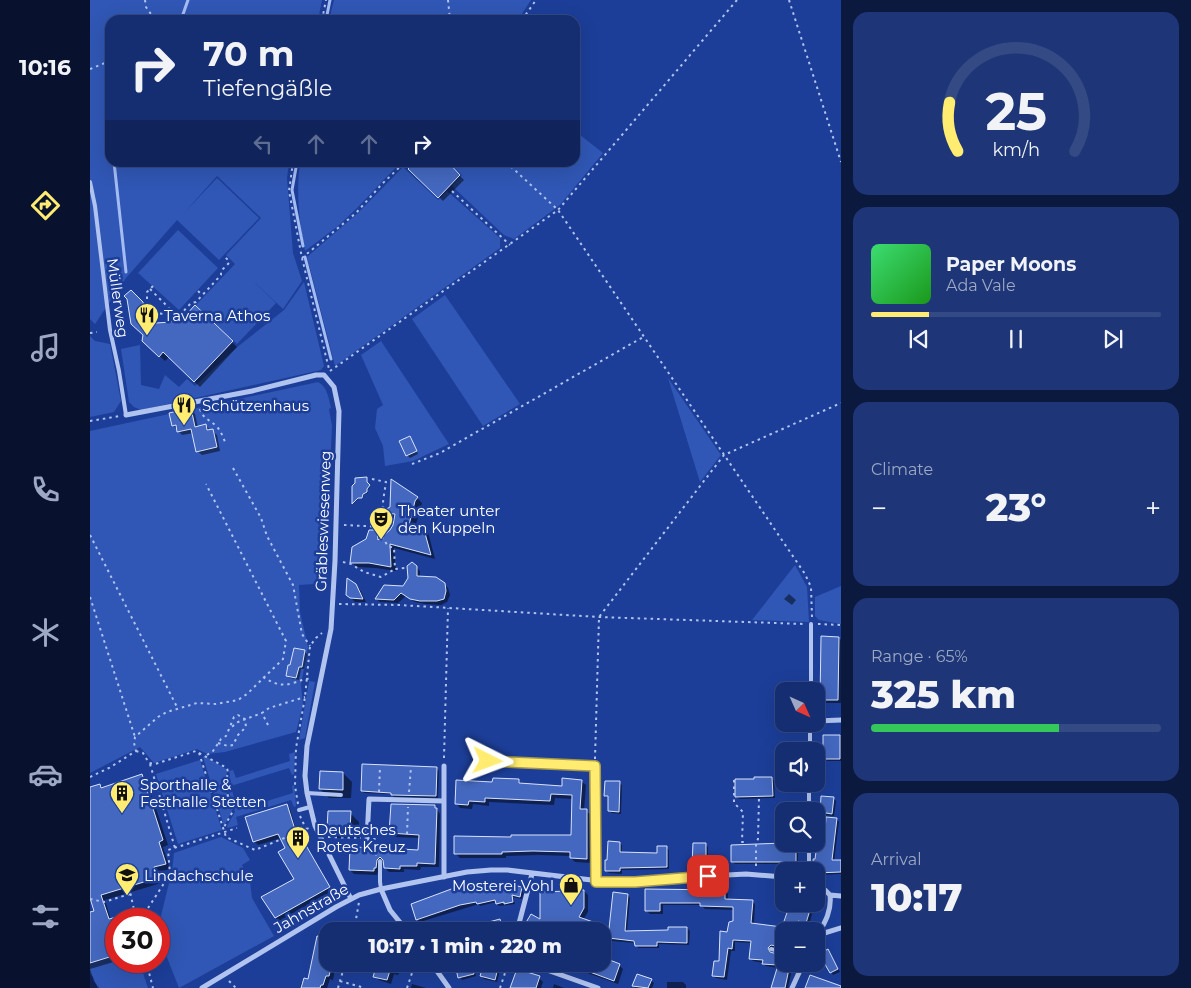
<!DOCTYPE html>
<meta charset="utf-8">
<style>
body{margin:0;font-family:Montserrat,sans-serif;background:#1e3677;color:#f1f3f6;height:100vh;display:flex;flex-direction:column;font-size:19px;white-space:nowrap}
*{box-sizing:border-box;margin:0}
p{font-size:16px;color:#9da8c4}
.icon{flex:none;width:28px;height:28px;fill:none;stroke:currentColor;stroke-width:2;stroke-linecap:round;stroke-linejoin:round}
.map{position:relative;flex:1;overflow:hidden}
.side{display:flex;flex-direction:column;gap:12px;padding:12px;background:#0c193f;width:350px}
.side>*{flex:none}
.guide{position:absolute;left:15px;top:15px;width:475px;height:152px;border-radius:15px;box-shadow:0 5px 20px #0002,0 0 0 1px #344a84;background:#152e72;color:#f1f3f6;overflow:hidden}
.needle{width:32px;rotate:135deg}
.buttons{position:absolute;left:685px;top:682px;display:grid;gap:10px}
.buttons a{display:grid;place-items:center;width:50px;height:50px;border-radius:10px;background:#152e72;box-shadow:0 5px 20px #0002,0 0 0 1px #344a84;font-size:25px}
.speed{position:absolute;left:15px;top:908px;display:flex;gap:10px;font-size:25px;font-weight:700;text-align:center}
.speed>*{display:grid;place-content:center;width:65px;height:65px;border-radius:50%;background:#152e72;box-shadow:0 5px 20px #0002,0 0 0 1px #344a84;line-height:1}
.speed .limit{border:8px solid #d22;background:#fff;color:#111}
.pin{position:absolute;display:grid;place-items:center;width:42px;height:42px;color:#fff;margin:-21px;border-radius:10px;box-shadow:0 2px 8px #0006}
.me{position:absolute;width:55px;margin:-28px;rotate:93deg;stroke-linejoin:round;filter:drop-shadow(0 0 4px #0008)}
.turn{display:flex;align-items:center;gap:18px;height:105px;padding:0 15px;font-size:22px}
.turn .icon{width:65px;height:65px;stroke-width:2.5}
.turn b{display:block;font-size:35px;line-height:42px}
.lanes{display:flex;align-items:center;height:48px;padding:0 15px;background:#0003;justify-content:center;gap:25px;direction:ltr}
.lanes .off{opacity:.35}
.big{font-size:38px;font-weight:800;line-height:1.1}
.side .tile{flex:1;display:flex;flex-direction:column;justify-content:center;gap:8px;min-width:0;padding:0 18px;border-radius:15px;background:#1e3677}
.side .dial{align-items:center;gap:0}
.dial svg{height:130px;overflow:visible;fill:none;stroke:#344a84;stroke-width:7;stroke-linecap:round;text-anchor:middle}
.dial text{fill:#f1f3f6;stroke:none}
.song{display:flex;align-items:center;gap:15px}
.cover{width:60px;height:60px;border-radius:8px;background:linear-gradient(135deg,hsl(140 70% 55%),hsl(120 70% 35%))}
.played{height:5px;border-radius:2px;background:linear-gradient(90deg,#ffec70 20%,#344a84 20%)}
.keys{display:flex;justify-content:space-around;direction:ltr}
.heat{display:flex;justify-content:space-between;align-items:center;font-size:28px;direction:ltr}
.charge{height:8px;border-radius:4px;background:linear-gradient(90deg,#34c759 65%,#344a84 0)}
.trip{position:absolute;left:229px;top:922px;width:292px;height:50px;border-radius:15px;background:#152e72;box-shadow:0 5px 20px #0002,0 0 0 1px #344a84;font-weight:800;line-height:50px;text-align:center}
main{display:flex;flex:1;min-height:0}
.dock{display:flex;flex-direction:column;width:90px;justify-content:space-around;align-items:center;background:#08122e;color:#9da8c4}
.dock .icon{width:35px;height:35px}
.dock .selected{color:#ffec70}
.dock b{font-size:22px;color:#f1f3f6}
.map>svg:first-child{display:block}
</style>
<main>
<nav class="dock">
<b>10:16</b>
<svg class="icon selected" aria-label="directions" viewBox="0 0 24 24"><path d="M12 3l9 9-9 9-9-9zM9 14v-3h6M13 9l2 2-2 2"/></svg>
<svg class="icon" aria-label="music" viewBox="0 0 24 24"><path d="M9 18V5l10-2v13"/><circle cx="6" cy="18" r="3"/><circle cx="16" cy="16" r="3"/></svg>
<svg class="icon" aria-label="phone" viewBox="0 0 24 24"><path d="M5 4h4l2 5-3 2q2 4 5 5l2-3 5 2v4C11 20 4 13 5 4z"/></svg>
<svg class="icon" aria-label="climate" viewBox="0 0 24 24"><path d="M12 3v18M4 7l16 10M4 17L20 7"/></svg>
<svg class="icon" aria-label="car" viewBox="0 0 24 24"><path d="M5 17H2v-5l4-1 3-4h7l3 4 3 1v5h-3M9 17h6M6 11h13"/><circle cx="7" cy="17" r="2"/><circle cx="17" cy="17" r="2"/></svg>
<svg class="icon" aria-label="filters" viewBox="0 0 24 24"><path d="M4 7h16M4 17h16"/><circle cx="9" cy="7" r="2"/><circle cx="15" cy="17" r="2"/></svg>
</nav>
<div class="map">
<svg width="751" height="988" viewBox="0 0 751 988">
<rect width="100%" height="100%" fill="#1c3e98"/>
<path fill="#3057b5" d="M0,0H232L228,20H20V162L199,163L197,178L203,253L212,281L193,309L162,280L186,303L147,344L106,305L145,264L136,255L171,218L127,176L94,213L127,178L169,218L129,260L87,220L36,278L5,324L0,319Z
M244,0H441L428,20H239Z
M485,131L513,153L470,205L424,239L414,235L362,186L372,175L360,163L485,162Z
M210,163V162L310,163L267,208L248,226L215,251C209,221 206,193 210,163Z
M313,167L348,200L357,191L410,238V248L245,366L217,257L268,213Z
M88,230L128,268L89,310L48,273Z
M214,282L234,366L231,370L51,410L44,407L39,402L31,349L50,345L51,385L69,389L75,375L89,387L97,379L105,386L146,348L194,310Z
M355,295L430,404L393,426L322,319Z
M0,336L5,341L20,344L31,401L24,412L0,417Z
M291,341L359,444L323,461L295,466L293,446L285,428L287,409L293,405L271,355Z
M578,378L631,455L610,482Z
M228,382C237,386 239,399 241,408L239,409L242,426L239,491L238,583L209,585L210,612L218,647L211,685L213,705L206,732L135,752L117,754L107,749L64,763L50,747L0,773V431Z
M705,565L717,587L719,622L662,620Z
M751,586V624L729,620L725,616V597Z
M219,681L225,682L215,738L209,740Z
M205,752L204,774L202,775L199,768L141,786L144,798H141L137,784L140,775L139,771L143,770L146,778L200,761L199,754Z
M115,756L136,769L137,775L134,784L142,811L134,826L113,757Z
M110,760L132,830L88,844L66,774Z
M204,785L206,806L204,807L201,800L146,817L148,825L138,828L137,826L145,812L142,801L145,800L148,810L203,793L202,786Z
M131,837L153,848L160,860L152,865L160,881L162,898L184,936L89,988L69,937V924L82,871L84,853Z
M26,956V961H49L58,988H7L3,977L0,974V963Z"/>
<path fill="#0007" d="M356,162L374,180L353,201L320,169Z
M41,292L58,308L59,318L66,324L82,323L94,319L105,307L147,347L110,387L79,357L75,361L53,340L54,335Z
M101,409L105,414L108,428L116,426L127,435L130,451L112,455L107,451L104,433L92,435L83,425Z
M320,437L328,454L320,458L317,455Z
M277,478V484L280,487L277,490L278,493L274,494L273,498H269L263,504V487Z
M327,498L332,503L324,531L333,527L338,532L345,559L304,548L306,571L286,568L267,567L261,562L277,540L286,531L292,538L301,531L304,525L305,518H295L291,513L301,508Z
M322,563L330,571V577L354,584L358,588L360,595L357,602L351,605L335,604L325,602L316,596L308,603L290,602L286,599L313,587L319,578Z
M266,585L270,590L276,602H265L258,594Z
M699,594L706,600L702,605L694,599Z
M749,638L751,640V703H735L732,700Z
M215,652L217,654L214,669H211L209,680L200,678L197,676Z
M734,736H751V761H737L734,758Z
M347,769L349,771L348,798L304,797L302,794L274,793L272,791Z
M253,773L262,782L261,798H239L230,789Z
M52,776L57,781L78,845L73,847L80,869L68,872L71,883L15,900L21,920L30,917L32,919H26L27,961L0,969L4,981L9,988H0V914L6,912L0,894V789L10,785L13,788Z
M682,778L684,781L685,798L649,799L647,797Z
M428,780L432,784L473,787L491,781L496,785L494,810L501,815V863L485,862L481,858V856L448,855L416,856V858H370L366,854L422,839L482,836L483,799L465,798L464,805L399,802V806L383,804L382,809L370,808L366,803L404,784Z
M529,783L532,785L531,814L522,813L519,811V798L515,796Z
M743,798L746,801L744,816L734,815L731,812Z
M197,806L200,809L208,837L213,840L242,891L189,921L186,918L205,879L197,849L191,838L168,845L164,841Z
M345,806L350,814L349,867H331L330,870L314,869V872H299L295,868V860L290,864V871H288L287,875L264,874L260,870L293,850L297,853L312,854L329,851L330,838L304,837L300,833Z
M260,813L269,822V838H247L238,829Z
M747,819L749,822L744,862L751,861V874L727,875L725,871L724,860L736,832Z
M692,835H694V844H708V864H645L643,862L692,844Z
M529,843L532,845V854H568L576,847L579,850V869L532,870V874L519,873L516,871L519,861Z
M616,845L618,847V867H606L603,864Z
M420,885L431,888L434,891L432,899L423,897L425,904L409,906L406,902L390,906L389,904L330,922L327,919L365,891L383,887L384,889L392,887L395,892Z
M556,890L635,891L638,894V900L662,901L665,904L664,924L692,929L719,912L722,914L719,925H716L715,931H694V950L685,948L679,952L694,964H703L698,988H682L688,968L676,966L673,963L663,961L660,958L662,943L645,942V951H641L637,980L626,978L623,975L630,963L638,933L644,923L645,910L615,909L611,905H573V914H560L557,911Z
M494,891L498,895V912L493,920L505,924L509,928L508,931H435L433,930L451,921Z
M538,895L540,898L537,932L579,931L597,928L600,931L599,945L569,944V948H548L546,943L522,941L519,938Z
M281,928L292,931H275Z
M740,954L750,972L743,975L731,955Z
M238,964H246L243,980L240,979L237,988H210L211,983L219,981Z
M283,964H313L308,975L304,974L301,984L289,980L285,976L287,967Z
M366,964H382L386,976L372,980L370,977Z
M395,964H409L411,967L407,982L394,979L392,976Z
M472,964L529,965L533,969L528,984Z
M449,978L453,982L451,988H422Z
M561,980L564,983L562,988H545L544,986Z
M577,982H593L596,985V988H577Z
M322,984L336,988H321Z
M464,984L474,988H463Z"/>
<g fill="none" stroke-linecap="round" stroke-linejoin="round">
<path stroke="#a4bcf2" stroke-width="3" d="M91,20L98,0
M236,20L240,0
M24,162L36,272
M207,162L202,190L213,246
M215,257L241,359"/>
</g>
<path fill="#4468bf" stroke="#d8e2fb" d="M325,162H358L370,175L348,198L318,169Z
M41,290L53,302L54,311L66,323L81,322L85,317H94L105,305L143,341L104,382L73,352L69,357L52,341L53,335L41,324L37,299L34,296Z
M101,408L105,427L116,424L117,430L123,429L127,447L106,452L101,429L87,432L86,425L82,426L79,413Z
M320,436L327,451L316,456L309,441Z
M277,477V482L280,485L277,489V492L273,494L272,498H268L262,504V486L265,483V478Z
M301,479L328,497L325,501L317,533L333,526L341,555L300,544L301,567L279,563H260L262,547L276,539L279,530H287L288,540L300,530L303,525L305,514L289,513L300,507Z
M322,562L327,566V576L346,577L355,583L356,591L354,599L347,601H330L320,599L311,593L304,600L285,599L294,585L313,586L318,578L317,566Z
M257,578L266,584L273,599L260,598L256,595Z
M731,636L749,637L748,700H730Z
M204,648L215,650L212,667H209L206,678L196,676L198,665H200Z
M733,735H750V759H733Z
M272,764L347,767L346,796L301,795V793L271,791Z
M230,771L253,772V790L229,789Z
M52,774L73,840L69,842L76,864L64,867L67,878L11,895L19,919L26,917V955L0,963V912L4,911L0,898V787L10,784L11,788Z
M664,777H682L683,796L645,797V779H664Z
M403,778L429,779V783L472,786V778L492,780L490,809H497V859L480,858V852L443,851L412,852V854H364V836L421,837V835H481L482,795L461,794L460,801L395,798V802L379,801L378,805L365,804L366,780L402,782Z
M515,781H530L529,812L518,811V796H514Z
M731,796L744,797L742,814L730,812Z
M197,804L207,836L210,835L240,887L185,918L171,897L204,879L188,852L195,848L188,834L163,842L155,817Z
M301,804L345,805V808H347L345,864L327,863V866H310V869L294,868L293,860L290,857L287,860L286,868H284V871L259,870L260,847L294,848L293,852L311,853V849L328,850L329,835L299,833Z
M238,811H261L260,830L237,829Z
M736,817L747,818L742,860H751V872L726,873V871H724L723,859H725L729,830L735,831Z
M518,841L530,842V852L567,853V846H577V867L530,868V871H515V860H517Z
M603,843H616V865H602Z
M694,843L706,844V862H641V845Z
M419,882V884L432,887L430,897L422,895L423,902L414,904V902L406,904L405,900L387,904L386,902L370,905L326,920L321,904L364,888L365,890L383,886V888L392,886L393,891L410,887V884Z
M555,889L635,890V899L663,900L661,923L692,927L700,904L720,910L716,923L708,921L705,931H694V948L681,945L678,948L680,952L694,956V964H700L695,988H681L688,965L672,964L673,960L659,959L661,941L643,940L642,949L638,948L634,977L622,976L624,961H629L630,931L637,932L639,922L643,921V907L610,906V903H570V911H555Z
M477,890H494V908L489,917L506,923L503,931H431L441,914L450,919V892L477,891Z
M523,892L538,894L535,931L578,930V927H597V943L567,942V946H545L544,941L518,938Z
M410,919L413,931H397L395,923Z
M227,936L238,938V964H242L239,976H236L233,985H231L230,988H211L214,978L218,979Z
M738,949L748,969L740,973L729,954Z
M512,957L530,964L524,981L481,965L512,964Z
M287,964H302L297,980L283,977Z
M365,964H381L384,974L368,978Z
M394,964H409L405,980L390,976Z
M427,969L450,976L446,988H420Z
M547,974L562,979L558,988L542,986Z
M720,975L751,986V988H715Z"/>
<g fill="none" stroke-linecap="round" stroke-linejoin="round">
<path stroke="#b1c4f0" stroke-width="2" stroke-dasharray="2.5 4" stroke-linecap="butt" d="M55,0L56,7L65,20
M358,0L360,20
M699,0L751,162
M232,20L236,0
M432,20L446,0
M0,69L20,61
M203,162L199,191L212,258L239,369
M416,162L468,210L715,574L721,587L722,617
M362,191L420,245
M212,258L266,213L292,184L315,162
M63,286L57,292V307L63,313L90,315L101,303L106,302L131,275V271L139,263V261L134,256
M60,289L81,310L83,315
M108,291L112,295
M0,333L7,332
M240,371L468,210L647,0
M110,409C113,419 119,419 126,426C131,430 133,438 136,444
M0,421L30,416
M322,464L350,453L555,336
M143,468L171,518L177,536L203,585L212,634L220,646
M282,479L296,482C294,497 290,509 296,522L290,534L298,546L304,548L305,569L315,568
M254,525L294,527
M0,535L88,709
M253,562L261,564L274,572L291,577L305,569
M0,597L45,737
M249,604L310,605L509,617L714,624
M728,624L751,625
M173,677C183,683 191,687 203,683C210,681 215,678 222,679
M178,725L172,713L179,708L215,697
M128,743L138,746L143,745L148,735L156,727L155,719L148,715L144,717L139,729
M46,751L53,753L59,763L65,764L106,751L109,753L136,837L165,850L219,828
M109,753L137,768C139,775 136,777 136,783C135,791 141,803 143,811L133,829
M117,755L123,751L131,739L136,736L139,729L148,722L172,713
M354,758L358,608
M505,759L509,617L634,455L751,403
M60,764L85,848
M0,777L19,768L46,751L44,743L45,737L68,717L77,712L107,703L126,704L148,700L157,694L193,659L196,641L116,484
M644,780V803L653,812L652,842H657
M289,792L290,766
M319,792L321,767
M141,800L148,798
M208,804L205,786L206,748L215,697L220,646L226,638L232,633
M210,816L216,829
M317,834L318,807
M238,837L271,838
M283,839H286V856
M666,866V843L668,839L669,797
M39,887L46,919
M0,899L14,902L40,894
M51,919L80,874L78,850L147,828
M264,931L269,902
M56,961L63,988
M139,981L146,988
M250,981L275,988
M248,988L255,964
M317,988L325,964
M410,988L418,964"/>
<path stroke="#b1c4f0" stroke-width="4" d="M0,182L5,206L20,330L29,371L36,415
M721,691V624
M720,751V724
M217,793L251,795
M209,810L220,807
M719,811V784
M290,861V882L291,889
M719,871V844
M681,949L694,952"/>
<path stroke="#b1c4f0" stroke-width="5" d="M36,415L162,391L226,375H234L244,387L249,411L245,561L241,629L217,746L215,776L217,793L225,826L261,899
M726,721L751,720
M397,761L505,766L506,882
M354,766V877
M277,839L279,799L353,801
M726,886L735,890L740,895
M291,889L300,910L317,931
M740,895L751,896
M427,931L442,874
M728,935L751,928
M726,938C734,924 742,912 740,895
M342,964L359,988
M440,964L508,988
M112,988L246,907L269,895L291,889L377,872L401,870H417L527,883L599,877L656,874L694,877
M702,988L713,964"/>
</g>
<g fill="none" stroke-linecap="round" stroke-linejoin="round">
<g stroke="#a69949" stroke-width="12">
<path id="route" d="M398,761L505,766L506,882H545L618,876"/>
</g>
<use href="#route" stroke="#ffec70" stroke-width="9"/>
</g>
<defs>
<g id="restaurant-pin" transform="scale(1.25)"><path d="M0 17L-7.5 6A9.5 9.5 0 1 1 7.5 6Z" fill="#ffec70" stroke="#1c3e98"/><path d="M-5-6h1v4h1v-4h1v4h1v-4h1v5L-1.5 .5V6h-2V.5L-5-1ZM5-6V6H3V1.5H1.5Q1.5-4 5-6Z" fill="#111"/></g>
<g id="theatre-pin" transform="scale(1.25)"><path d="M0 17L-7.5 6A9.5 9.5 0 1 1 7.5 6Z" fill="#ffec70" stroke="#1c3e98"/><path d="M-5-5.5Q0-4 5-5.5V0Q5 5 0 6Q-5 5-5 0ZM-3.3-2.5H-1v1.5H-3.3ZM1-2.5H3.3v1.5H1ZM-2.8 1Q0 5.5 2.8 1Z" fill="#111"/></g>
<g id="building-pin" transform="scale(1.25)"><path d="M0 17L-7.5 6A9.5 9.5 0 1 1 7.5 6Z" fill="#ffec70" stroke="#1c3e98"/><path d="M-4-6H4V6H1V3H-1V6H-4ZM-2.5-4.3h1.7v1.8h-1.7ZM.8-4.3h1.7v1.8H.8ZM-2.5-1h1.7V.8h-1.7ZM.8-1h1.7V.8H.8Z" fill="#111"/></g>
<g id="school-pin" transform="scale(1.25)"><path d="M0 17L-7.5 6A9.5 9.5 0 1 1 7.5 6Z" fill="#ffec70" stroke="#1c3e98"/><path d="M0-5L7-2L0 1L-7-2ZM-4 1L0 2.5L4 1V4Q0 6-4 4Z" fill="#111"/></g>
<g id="shop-pin" transform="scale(1.25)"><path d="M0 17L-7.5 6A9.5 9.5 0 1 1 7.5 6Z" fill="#ffec70" stroke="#1c3e98"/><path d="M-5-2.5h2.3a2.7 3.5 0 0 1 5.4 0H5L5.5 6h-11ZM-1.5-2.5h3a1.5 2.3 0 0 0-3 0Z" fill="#111"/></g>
</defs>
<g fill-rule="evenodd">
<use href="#restaurant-pin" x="57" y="315"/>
<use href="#restaurant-pin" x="94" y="405"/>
<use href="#theatre-pin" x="291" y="519"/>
<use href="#building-pin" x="32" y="793"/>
<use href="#building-pin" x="208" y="838"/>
<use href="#school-pin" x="37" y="875"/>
<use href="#shop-pin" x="481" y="885"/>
</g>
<g text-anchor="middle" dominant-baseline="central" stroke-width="5" stroke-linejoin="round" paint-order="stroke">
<g font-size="15" fill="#fff" stroke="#1c3e98">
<text transform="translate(28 298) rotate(82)">Müllerweg</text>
<text transform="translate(233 521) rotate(-88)">Gräbleswiesenweg</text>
<text transform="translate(221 908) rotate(-30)">Jahnstraße</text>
</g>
<g font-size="15" fill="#fff" stroke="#1c3e98" text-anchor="start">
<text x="74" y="315">Taverna Athos</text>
<text x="112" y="405">Schützenhaus</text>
<text x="308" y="510">Theater unter<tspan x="308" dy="17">den Kuppeln</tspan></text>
<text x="50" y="784">Sporthalle &amp;<tspan x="50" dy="17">Festhalle Stetten</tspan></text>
<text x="226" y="829">Deutsches<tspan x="226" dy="17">Rotes Kreuz</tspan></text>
<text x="54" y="875">Lindachschule</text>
<text x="464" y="885" text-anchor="end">Mosterei Vohl</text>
</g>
</g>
</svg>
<div class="buttons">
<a><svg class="needle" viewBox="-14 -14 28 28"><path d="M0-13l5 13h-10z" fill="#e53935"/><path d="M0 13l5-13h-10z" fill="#9da8c4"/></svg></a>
<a><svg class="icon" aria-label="sound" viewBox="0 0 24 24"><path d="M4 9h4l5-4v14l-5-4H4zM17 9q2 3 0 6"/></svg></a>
<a><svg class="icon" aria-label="search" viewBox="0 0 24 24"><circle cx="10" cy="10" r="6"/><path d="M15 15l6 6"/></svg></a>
<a>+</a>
<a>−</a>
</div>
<div class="speed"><div class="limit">30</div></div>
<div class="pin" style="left:618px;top:876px;background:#d93025"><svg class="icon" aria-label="arrive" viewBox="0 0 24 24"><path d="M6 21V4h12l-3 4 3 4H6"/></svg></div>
<svg class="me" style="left:398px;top:761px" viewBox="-20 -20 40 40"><path d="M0-17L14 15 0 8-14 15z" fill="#ffec70" stroke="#fff" stroke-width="4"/></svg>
<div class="trip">10:17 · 1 min · 220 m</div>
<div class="guide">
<div class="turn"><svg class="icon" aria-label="right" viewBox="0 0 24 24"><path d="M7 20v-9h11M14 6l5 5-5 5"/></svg><div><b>70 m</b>Tiefengäßle</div></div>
<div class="lanes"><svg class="icon off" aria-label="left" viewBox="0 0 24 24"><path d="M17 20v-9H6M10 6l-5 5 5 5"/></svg><svg class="icon off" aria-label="ahead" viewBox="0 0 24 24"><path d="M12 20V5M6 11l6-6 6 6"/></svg><svg class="icon off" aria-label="ahead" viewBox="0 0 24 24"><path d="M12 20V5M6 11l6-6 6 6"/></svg><svg class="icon" aria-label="right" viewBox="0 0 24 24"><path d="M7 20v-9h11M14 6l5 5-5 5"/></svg></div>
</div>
</div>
<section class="side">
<div class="tile dial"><svg viewBox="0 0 100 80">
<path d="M14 69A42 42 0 1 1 86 69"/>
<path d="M14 69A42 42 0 0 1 9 39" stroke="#ffec70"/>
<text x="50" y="56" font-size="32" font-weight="700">25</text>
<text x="50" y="72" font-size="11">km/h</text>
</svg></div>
<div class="tile">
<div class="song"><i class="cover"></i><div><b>Paper Moons</b><p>Ada Vale</p></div></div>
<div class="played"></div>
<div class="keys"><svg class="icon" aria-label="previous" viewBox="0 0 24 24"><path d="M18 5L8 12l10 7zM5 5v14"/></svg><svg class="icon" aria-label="pause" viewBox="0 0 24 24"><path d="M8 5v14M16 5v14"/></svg><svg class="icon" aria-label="next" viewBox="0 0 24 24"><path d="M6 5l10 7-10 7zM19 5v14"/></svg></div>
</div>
<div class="tile"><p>Climate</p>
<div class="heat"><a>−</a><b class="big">23°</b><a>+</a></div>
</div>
<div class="tile"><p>Range · 65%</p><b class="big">325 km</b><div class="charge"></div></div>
<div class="tile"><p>Arrival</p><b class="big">10:17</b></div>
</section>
</main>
